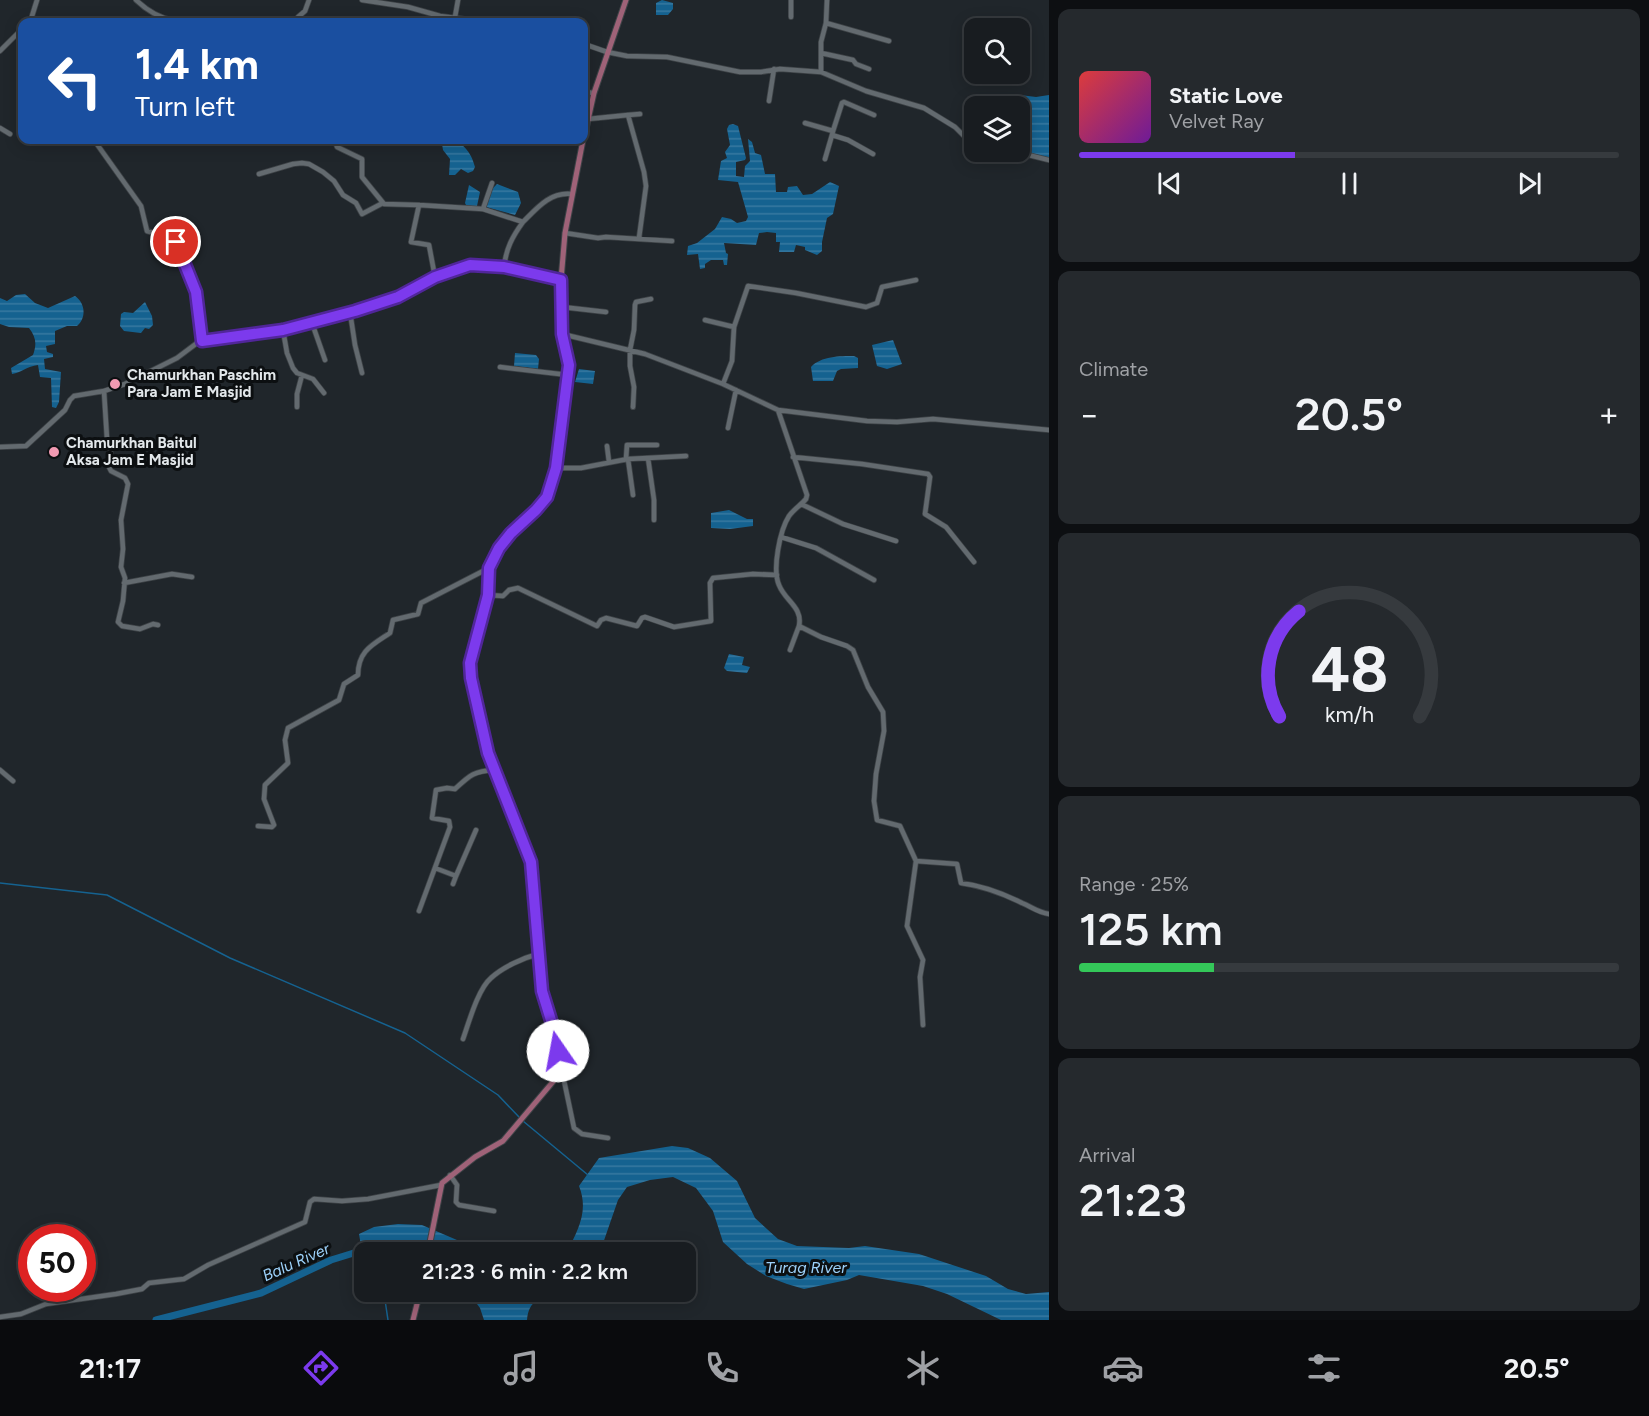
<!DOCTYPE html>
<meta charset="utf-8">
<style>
body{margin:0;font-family:Figtree,sans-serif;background:#25292d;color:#f1f3f6;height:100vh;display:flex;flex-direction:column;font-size:22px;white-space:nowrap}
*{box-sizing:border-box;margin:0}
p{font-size:20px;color:#9fa1a5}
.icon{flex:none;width:33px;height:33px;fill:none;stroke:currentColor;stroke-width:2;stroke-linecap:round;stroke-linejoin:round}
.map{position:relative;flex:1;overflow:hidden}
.side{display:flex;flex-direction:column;gap:9px;padding:9px;background:#0d0f12;width:600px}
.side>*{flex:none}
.banner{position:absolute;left:18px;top:18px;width:570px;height:126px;border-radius:12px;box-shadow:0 3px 15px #0003,0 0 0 2px #363a3e;background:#1a4fa0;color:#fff;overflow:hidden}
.controls{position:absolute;left:964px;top:18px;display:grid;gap:12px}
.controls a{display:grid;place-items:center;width:66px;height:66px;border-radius:12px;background:#181c20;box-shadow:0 3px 15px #0003,0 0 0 2px #363a3e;font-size:30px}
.speed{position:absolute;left:18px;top:1224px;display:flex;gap:12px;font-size:30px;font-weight:700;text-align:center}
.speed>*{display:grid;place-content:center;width:78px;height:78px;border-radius:50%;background:#181c20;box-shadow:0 3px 15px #0003,0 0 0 2px #363a3e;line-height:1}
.speed .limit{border:9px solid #d22;background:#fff;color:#111}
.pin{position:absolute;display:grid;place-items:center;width:51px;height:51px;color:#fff;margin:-26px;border:3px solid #fff;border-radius:50%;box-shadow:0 2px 6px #0007}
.me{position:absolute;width:66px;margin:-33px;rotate:348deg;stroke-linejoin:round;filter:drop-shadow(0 0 4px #0008)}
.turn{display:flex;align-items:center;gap:21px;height:126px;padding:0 18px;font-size:27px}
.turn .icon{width:78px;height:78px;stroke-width:2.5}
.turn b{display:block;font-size:42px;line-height:51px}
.big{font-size:45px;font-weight:600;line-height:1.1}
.side .widget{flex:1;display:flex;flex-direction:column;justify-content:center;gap:9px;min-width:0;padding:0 21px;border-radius:12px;background:#25292d}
.side .dial{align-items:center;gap:0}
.dial svg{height:156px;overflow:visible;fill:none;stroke:#363a3e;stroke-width:7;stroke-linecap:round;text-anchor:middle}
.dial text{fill:#f1f3f6;stroke:none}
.song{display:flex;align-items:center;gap:18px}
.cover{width:72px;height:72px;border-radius:9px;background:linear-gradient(135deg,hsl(0 70% 55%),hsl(280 70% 35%))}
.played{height:6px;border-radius:3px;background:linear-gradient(90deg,#7c3aed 40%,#363a3e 40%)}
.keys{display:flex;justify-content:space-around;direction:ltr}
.heat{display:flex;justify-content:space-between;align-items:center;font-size:33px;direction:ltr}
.charge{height:9px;border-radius:4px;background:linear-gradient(90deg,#34c759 25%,#363a3e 0)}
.trip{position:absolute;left:354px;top:1242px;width:342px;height:60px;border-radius:12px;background:#181c20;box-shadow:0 3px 15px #0003,0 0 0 2px #363a3e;font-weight:600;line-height:60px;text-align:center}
.menu{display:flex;height:96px;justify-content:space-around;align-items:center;background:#0a0b0d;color:#9fa1a5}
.menu .icon{width:42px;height:42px}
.menu .active{color:#7c3aed}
.menu b{font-size:27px;color:#f1f3f6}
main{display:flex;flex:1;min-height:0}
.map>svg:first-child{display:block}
</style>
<main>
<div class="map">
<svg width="1049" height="1320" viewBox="0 0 1049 1320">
<defs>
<pattern id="water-rules" width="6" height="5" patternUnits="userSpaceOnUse" patternTransform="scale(1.5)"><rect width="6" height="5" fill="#156290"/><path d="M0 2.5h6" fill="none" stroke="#3778a0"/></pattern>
</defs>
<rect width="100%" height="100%" fill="#20262b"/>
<path fill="url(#water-rules)" d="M662,0L673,3V9L668,15H656V3Z
M1013,94L1036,97L1049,95V159L1020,150V106H1004L1008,97Z
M733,124L738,126L746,158L745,160L736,162V176L744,177L745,166L750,161L748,139L752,142L755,153L761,155L765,174H775L776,192H787L788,187L797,186L803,195L812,194L830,182L839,186L833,214L827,218L822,242V251L817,255L805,250V247L796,245L794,252H779L780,242H776V233L767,232L759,233L756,245L724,243L726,253L728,254L727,265H724L723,260H711L705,264V268L700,269L698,254L687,255L688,246L697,243L715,229L722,217L731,219L737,223L746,221L748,217L738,182L718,180L721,161L727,158L725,152L730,145L727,129L729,125Z
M445,140C461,139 471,151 475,167L473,171L468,173L461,169L455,175H449L450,159L443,150L442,144Z
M497,184L518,192L521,203L515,215L486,207L491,190Z
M469,185L480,192L477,206L467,207L465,203Z
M25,294L35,303L48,308L75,296C85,303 87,317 77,326H67L55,331V344L46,346L47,352L53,354V357L44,359L45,369L61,372L59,402L56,408L52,407L51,378L40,377L38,365C27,366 21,373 12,374L11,368L33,355C37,344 36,337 29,328L9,327L0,324V298L7,301L16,295Z
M145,302L152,316L153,325L149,329L145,328L141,333L124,331L120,326L121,314L124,312L133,313Z
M893,340L902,364L887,369L877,366L872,345Z
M515,353L536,355L539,359L538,369L514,366Z
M854,356L858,358V368L841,369L837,371L833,381H813L811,367C821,356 840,356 854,356Z
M579,369L595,371L593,384L575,382Z
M729,510L747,519H753V526L730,529L711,528V513Z
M729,654L744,657L742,665L750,667L747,673L727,671L724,668Z
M672,1146L688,1148L710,1158L737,1181L755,1218L778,1239L797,1246L849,1248L865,1246L919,1254L986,1276L1008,1289L1026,1294L1049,1292V1320H1001L947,1294L923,1286L859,1275L847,1280L804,1289L787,1284L766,1276L747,1264L723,1242L713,1211L696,1188L673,1177L650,1180L627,1187L618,1200L600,1252H567C578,1230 589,1211 579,1186L599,1158Z
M398,1224L422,1225L485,1252H364V1263L359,1234L374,1227Z
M468,1292H556C539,1299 529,1300 527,1320H484L480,1308Z"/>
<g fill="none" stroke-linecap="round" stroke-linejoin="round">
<path stroke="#156290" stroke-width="1.5" d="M0,883L107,895L230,958L405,1033L498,1095L519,1117
M523,1121L588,1175
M380,1292L385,1300L388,1320"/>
<path stroke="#156290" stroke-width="7" d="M156,1320L261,1293L331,1260L370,1248"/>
<g stroke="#3e4347" stroke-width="6">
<path id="minor" d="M136,0C161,24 181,23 215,20
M362,0L408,7L440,16L489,22
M455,17L458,0
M791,17V0
M33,22L32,16L37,0
M52,22L76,19
M296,22L298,17L305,11L309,0
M826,23L889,41
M584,44L607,52L627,56L667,57L740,72H761L780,69L821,72L866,91L924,108L955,127L964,136L975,138
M0,51L22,29
M821,53L853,60L856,64L869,69
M821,72V42L826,23L827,0
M584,92L594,93
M769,101L774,69
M628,115L640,114
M588,119L628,115L644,172L646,186L639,238
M805,123L833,131L842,103L844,102L874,115
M0,128L10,134
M833,131L832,135L848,140L873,154
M94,140L141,206L147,231L171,238L176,242L196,292L202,341
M335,140L337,147L362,159V177L384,204L419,205L483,209L523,222C537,208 550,192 571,194
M1016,152L1049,160
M825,159L832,135
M259,174L293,164L302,163L309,164L323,172L334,181L343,195L356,203L362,214L381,204
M419,205L411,242L429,245L435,277
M483,209L492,183
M565,233L598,238L606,237L672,241
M504,267C506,249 512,237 523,222
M562,307L606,312
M350,312L355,345L362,373
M705,320L734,327
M312,323L325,360
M283,330L287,353L293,368L297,373L313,379L324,393
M562,334L645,354L723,384L778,410L867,421L897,422L933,419L1049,430
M500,367L568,375
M723,384L732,361L734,327L748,286L796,293L866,307L877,303L882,287L916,280
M104,391L107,439L111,454L109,467L111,471L125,478L128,484L121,520L123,549L121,567L125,578L123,601L118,622L122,626L140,629L153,624L158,625
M297,407V394L302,375
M633,407L634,387L630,366V350L634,330L635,305L636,302L651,299
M778,410L807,495L806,499C801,505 794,509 789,516C780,530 772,569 779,585C785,601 803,607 799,626L821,637L847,646L853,650L868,687L883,712L884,731L876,774L874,801L877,820L900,826L916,861L957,864L961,883C984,886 1002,893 1022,903C1032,907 1037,912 1049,914
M728,428L736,390
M607,446L609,462
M0,447L26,446L65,410L70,400L74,396L104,391L125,384L177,358L197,343L202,341L283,330L355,311L398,297L435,277L469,265L504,267L561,280
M793,457L862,464L928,474L930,477L925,514L946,527L974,562
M648,458L654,500V520
M626,459L627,445H657
M628,459L633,495
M556,468H581L628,459L686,456
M801,504L843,524L896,541
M781,537L816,548L874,580
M124,583L172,574L192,577
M488,595L503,596L509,590L518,588L597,626L601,620L606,618L637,626L642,618L645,617L674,627L711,621L710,583L713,578L753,574L777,575
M790,650L799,626
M0,770L13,781
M258,826L272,827L274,825L264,799L265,785L288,763L285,740L288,728L339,700L344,684L358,675C358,651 372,645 390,633L393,620L418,614L421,603L489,568
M916,861L907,926L923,960L920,977L923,1025
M435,868L456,876L453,884
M456,876L476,830
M419,911L450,827L449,821L432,818L436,790L447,788L455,789C470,775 474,771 495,770
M463,1039C469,1022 478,989 491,978C503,967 523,958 538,954
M562,1071L574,1128L582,1134L608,1138
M450,1175L457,1185L456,1202L459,1205L494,1211
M0,1317L21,1314L46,1304L116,1294L142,1289L149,1283L184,1279L208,1265L305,1222L310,1202L314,1199L342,1201L368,1199L441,1185"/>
</g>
<g stroke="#3e4347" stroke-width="7">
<path id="major" d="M584,138L594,93L626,0
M428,1252L442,1183L475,1157L503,1141L562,1071L554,1030L542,991L531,862L488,753L471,678L470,663L488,595L489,568L499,548L511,533L536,510L547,497L556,468L569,365L562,334L561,280L565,233L583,140
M413,1320L420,1292"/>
</g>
<use href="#minor" stroke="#636a6f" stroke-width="4.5"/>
<use href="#major" stroke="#9f6278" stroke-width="5"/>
</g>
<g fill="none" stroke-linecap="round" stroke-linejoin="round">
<g stroke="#51269a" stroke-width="15">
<path id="route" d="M176,242L196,292L202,341L283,330L355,311L398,297L435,277L470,265L504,267L561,280L562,334L569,365L556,468L547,497L536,510L511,533L499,548L489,568L488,595L470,663L471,678L488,753L531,862L542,991L554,1030L558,1051"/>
</g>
<use href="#route" stroke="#7c3aed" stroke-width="10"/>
</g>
<g fill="#f19ab2" stroke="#0c0f11" stroke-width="2">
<circle cx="115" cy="384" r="6"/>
<circle cx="54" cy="452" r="6"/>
</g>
<g text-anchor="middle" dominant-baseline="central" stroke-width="6" stroke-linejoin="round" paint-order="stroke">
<g font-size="15" font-weight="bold" fill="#e2e7ea" stroke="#0c0f11" text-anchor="start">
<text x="127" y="375">Chamurkhan Paschim<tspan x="127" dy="17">Para Jam E Masjid</tspan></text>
<text x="66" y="443">Chamurkhan Baitul<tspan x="66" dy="17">Aksa Jam E Masjid</tspan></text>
</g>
<g font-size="16" font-style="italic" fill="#9dd2fb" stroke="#0c0f11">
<text transform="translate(296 1262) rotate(-24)">Balu River</text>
<text x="806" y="1267">Turag River</text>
</g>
</g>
</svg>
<div class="controls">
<a><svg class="icon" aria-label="search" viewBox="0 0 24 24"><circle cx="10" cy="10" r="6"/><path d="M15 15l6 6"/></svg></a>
<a><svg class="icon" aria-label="layers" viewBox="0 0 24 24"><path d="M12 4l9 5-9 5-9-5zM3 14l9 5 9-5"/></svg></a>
</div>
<div class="speed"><div class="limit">50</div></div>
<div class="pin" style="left:176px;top:242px;background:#d93025"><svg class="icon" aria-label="arrive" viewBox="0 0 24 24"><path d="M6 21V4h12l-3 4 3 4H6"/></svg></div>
<svg class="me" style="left:558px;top:1051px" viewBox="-20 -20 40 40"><circle r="19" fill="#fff"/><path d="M0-13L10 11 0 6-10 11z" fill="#7c3aed"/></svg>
<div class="trip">21:23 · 6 min · 2.2 km</div>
<div class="banner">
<div class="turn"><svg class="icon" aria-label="left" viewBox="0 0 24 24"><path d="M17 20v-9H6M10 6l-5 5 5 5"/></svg><div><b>1.4 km</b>Turn left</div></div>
</div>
</div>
<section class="side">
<div class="widget">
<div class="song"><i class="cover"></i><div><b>Static Love</b><p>Velvet Ray</p></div></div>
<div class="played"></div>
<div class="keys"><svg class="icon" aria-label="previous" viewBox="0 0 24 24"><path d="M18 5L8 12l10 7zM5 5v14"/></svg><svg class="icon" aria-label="pause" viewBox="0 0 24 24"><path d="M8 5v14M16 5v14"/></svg><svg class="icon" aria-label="next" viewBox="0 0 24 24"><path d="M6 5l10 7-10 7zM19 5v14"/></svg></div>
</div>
<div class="widget"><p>Climate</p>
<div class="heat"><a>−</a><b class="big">20.5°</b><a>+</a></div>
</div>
<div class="widget dial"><svg viewBox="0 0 100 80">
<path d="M14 69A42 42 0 1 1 86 69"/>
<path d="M14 69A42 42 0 0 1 24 15" stroke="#7c3aed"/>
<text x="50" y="56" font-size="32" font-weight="700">48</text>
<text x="50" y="72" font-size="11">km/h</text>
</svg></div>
<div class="widget"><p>Range · 25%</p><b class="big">125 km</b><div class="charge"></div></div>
<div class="widget"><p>Arrival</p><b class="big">21:23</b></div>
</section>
</main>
<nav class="menu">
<b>21:17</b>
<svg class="icon active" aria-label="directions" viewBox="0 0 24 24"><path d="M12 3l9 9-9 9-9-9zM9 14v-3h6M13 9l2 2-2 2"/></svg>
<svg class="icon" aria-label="music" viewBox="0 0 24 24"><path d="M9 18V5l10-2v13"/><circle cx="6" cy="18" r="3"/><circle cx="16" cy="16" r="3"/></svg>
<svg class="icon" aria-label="phone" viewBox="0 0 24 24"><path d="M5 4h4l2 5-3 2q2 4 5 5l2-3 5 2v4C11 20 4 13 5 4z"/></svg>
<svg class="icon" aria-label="climate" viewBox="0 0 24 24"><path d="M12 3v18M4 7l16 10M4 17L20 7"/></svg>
<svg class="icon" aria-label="car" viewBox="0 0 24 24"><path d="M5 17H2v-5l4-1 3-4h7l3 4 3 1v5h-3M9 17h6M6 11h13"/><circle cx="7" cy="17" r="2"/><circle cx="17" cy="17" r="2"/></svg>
<svg class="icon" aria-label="filters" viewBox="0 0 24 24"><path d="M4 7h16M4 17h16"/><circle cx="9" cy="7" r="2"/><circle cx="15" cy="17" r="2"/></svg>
<b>20.5°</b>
</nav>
